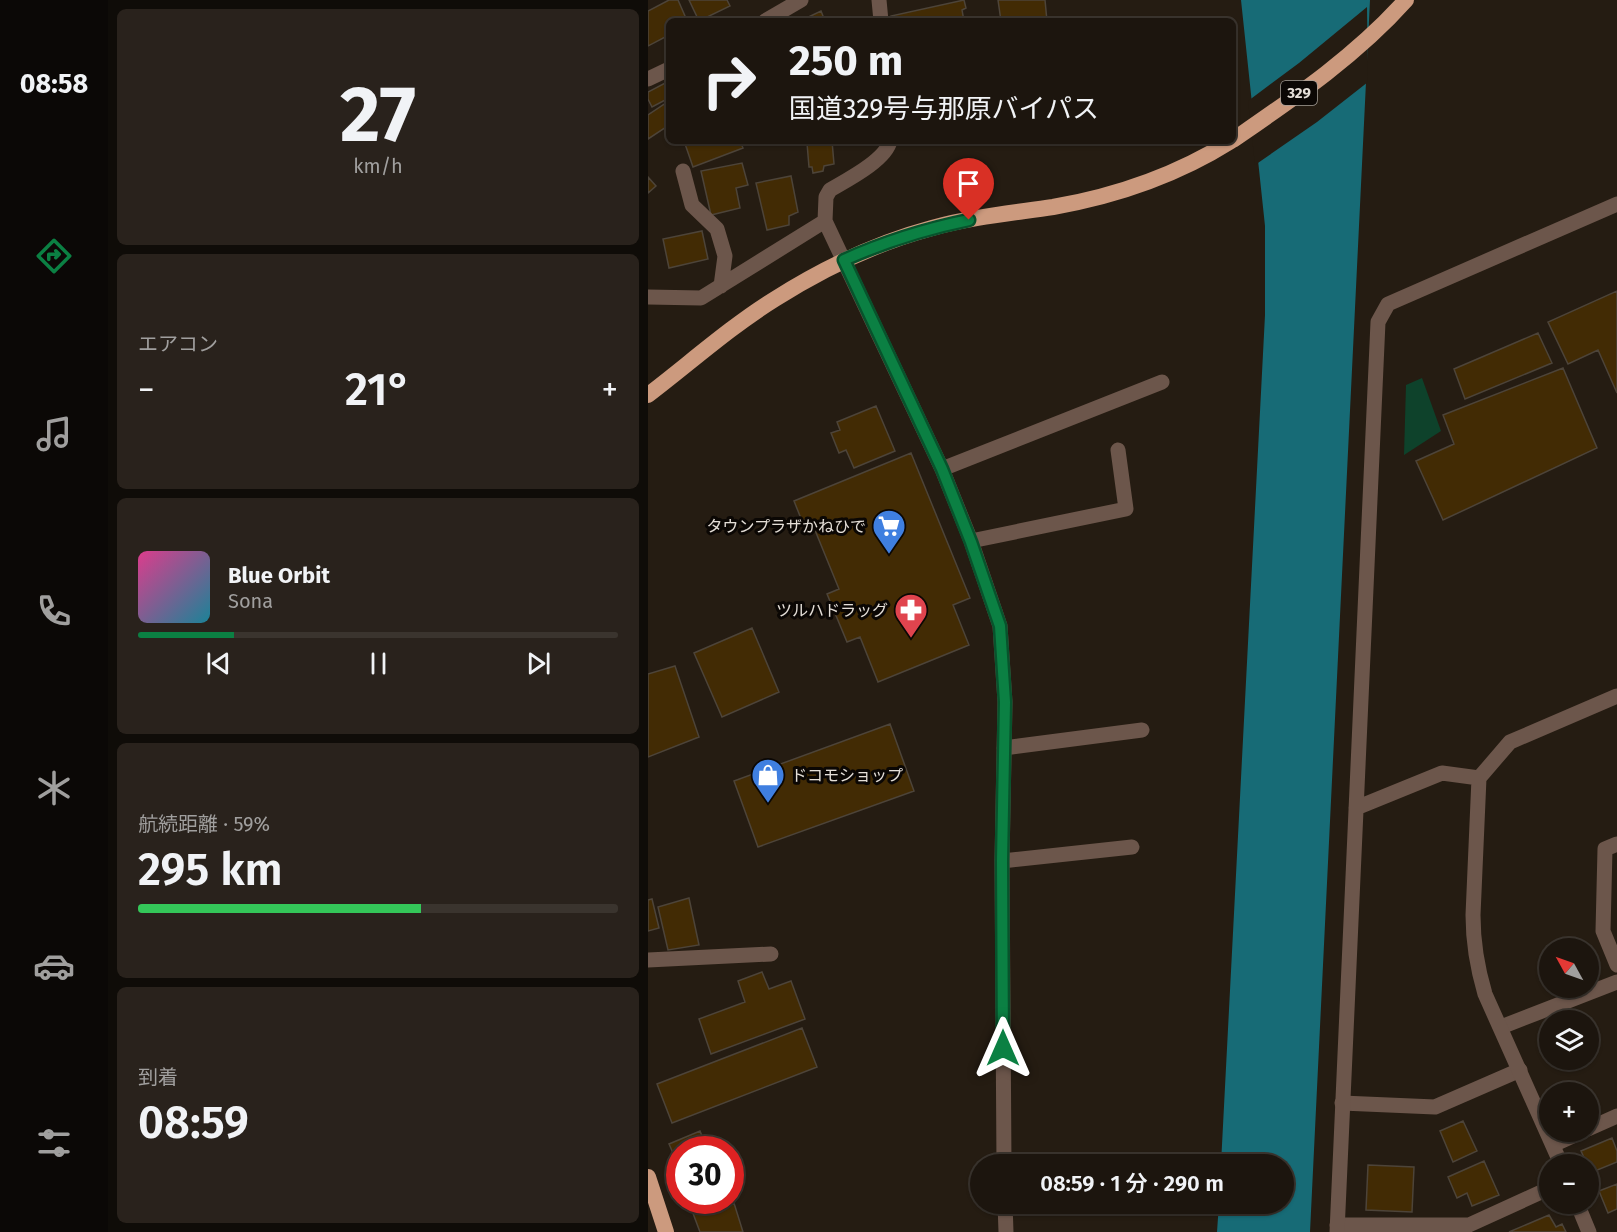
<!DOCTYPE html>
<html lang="ja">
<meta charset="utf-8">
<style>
body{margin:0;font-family:"Fira Sans","Noto Sans JP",sans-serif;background:#29221c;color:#f1f3f6;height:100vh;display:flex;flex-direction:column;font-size:22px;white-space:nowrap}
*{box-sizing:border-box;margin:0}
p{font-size:20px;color:#a09f9e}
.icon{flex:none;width:33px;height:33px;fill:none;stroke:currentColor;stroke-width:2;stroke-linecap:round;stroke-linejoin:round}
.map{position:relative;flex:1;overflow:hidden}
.sheet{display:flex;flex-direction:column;gap:9px;padding:9px;background:#0f0c08;width:540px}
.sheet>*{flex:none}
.banner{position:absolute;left:18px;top:18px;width:570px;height:126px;border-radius:9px;box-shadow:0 2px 4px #0004,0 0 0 2px #3a342e;background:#1c150e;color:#f1f3f6;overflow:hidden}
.needle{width:39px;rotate:310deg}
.tools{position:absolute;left:891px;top:938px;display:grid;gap:12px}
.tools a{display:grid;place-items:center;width:60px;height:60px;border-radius:50%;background:#1c150e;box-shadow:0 2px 4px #0004,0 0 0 2px #3a342e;font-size:30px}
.speed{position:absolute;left:18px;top:1136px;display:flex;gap:12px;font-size:30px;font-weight:700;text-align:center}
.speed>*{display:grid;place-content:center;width:78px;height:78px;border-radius:50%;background:#1c150e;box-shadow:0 2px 4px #0004,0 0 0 2px #3a342e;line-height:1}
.speed .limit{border:9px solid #d22;background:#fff;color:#111}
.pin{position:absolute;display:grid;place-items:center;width:51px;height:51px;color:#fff;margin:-62px -26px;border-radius:50% 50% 50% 0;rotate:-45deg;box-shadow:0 0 6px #0007}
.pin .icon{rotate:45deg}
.me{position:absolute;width:66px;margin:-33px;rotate:0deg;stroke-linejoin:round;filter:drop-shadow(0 0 4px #0008)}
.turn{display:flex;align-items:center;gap:21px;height:126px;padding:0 24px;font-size:27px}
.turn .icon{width:78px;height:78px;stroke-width:2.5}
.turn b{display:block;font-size:42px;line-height:51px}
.big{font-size:45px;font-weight:600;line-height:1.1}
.sheet .tile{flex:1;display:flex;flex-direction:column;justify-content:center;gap:9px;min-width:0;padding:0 21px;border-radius:9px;background:#29221c}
.sheet .dial{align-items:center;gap:0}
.dial b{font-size:78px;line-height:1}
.song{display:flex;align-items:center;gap:18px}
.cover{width:72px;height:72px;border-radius:9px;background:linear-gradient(135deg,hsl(330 70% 55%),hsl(190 70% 35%))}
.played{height:6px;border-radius:3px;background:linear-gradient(90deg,#0b8043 20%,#3a342e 20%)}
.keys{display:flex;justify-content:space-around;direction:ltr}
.heat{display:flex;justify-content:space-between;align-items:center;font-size:33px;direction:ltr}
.charge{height:9px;border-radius:4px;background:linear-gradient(90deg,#34c759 59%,#3a342e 0)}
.trip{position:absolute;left:322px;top:1154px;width:324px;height:60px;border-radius:30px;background:#1c150e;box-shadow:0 2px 4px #0004,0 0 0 2px #3a342e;font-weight:600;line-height:60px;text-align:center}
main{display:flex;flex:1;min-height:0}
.tabs{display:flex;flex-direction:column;width:108px;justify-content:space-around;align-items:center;background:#0b0806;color:#a09f9e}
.tabs .icon{width:42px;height:42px}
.tabs .on{color:#0b8043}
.tabs b{font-size:27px;color:#f1f3f6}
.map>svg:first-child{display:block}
</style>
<main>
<nav class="tabs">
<b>08:58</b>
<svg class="icon on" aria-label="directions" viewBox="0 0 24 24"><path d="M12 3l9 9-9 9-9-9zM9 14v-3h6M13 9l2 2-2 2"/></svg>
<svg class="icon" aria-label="music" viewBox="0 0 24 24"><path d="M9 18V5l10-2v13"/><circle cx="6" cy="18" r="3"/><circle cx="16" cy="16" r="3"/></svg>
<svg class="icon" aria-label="phone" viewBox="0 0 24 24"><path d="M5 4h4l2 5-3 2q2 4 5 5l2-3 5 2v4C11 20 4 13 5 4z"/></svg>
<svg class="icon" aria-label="climate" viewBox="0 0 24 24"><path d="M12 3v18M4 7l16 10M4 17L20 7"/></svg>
<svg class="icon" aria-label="car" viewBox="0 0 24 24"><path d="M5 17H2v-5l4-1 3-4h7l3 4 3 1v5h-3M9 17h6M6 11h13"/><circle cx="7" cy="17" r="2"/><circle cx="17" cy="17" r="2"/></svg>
<svg class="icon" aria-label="filters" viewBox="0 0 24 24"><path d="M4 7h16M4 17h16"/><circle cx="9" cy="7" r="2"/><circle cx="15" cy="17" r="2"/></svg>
</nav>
<section class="sheet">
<div class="tile dial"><b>27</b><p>km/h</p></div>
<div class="tile"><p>エアコン</p>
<div class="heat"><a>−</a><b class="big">21°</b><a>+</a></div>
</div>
<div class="tile">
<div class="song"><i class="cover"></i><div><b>Blue Orbit</b><p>Sona</p></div></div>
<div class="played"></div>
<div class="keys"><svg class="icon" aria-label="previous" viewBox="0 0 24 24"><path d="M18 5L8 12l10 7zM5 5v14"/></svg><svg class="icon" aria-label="pause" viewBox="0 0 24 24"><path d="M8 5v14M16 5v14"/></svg><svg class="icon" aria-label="next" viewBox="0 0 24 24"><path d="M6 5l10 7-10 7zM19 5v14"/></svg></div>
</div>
<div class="tile"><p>航続距離 · 59%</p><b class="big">295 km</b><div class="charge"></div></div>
<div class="tile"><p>到着</p><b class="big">08:59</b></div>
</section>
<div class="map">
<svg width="969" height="1232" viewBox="0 0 969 1232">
<rect width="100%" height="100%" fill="#251c12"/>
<path fill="#0e422b" d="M774,378L793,431L756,455L758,385Z"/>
<path fill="#176b76" d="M593,0H722L662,1232H569L571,1203H636V1164H573L617,315V226Z"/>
<path fill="#251c12" d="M719,7L720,82L669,122L607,165L600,101L651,63Z"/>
<path fill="#422b04" stroke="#4d4439" stroke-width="1.5" d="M21,0H30L37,16L30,21H21V35L0,46V11Z
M41,0H79L82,6L51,21Z
M316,0L318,8L314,10L316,21H244L243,16Z
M350,0H397L399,21H353Z
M173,11L177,21H152Z
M21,81V98L4,107L0,99V92Z
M21,101V125L0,139V115Z
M36,141H92L95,148L45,167Z
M172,141H184L186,164L176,166L175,171L165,173L164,167H161L159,143Z
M94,163L100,185L88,188L92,208L63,215L53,171Z
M143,176L150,212L141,216V225L119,230L108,183Z
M0,177L8,186L0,193Z
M54,231L60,259L21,268L15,239Z
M969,291V393L950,350L920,364L900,322Z
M890,333L904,363L817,399L806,369Z
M915,368L949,448L795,520L768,461L806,444L795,415Z
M228,406L247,451L206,468L198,450L191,453L183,433L192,430L189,422Z
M263,453L322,598L305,605L321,645L230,682L212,637L199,642L179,594L191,589L162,518L154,521L146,501Z
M104,628L131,692L74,717L46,653Z
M27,666L51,737L0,757V674Z
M242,724L266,791L110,847L86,781Z
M41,898L51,945L20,950L10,907Z
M4,899L11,928L0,931V900Z
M114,972L121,989L143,981L157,1019L63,1054L51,1019L97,1002L90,981Z
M154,1028L169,1067L24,1123L9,1084Z
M815,1121L829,1151L805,1162L792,1131Z
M52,1131L59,1149H32V1169L21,1144Z
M964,1138L969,1151V1162L942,1173L940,1164H939L933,1151Z
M836,1161L851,1195L824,1206L819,1193L809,1198L800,1177Z
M720,1165L766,1167L764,1212L718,1210Z
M969,1184V1209L960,1213L951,1191Z
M67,1200H78L80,1206L86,1203L95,1232H52L43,1208Z
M901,1215L908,1227L914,1224L918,1232H861Z"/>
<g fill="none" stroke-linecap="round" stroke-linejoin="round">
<path stroke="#6c564b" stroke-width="15" d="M231,0L233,21
M242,141C238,160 199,180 182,190L178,197L177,221L294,469L323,541L352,626L357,702L354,861L356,1164
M35,171L44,205L69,229L77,256L73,286
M0,297L53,298L177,221
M294,469L514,382
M323,541L478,509L470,450
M356,748L494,730
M969,844L957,849L955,931L969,965
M354,861L484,847
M0,960L123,954
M853,1027L969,982
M694,1103L787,1107L872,1070
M940,1129L969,1116
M905,1145L936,1131
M357,1203L358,1232
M689,1225H821L902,1188"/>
<path stroke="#6c564b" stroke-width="15" d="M117,21L153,0
M0,79L21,69
M708,808L794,773L831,778
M913,1164L837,994C829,967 825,943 825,915L831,778L862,742L969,696
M929,1203L941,1232
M689,1232L730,322L740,304L969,204"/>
<path stroke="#cc9a7e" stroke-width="16" d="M585,140C646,98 708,56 758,0
M0,395C42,363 82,327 127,299C176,268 228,243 284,228C323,217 365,213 405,207C468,196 529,175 583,141
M0,1177L18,1232"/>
</g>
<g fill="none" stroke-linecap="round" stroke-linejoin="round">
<g stroke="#07532c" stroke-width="15">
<path id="route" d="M321,220C277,229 236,242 196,260L294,469L323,542L352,626L357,702L354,861L355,1048"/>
</g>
<use href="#route" stroke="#0b8043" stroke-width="10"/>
</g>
<defs>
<g id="supermarket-pin" transform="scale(1.725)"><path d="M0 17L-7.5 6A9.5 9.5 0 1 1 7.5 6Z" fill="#3f7fe0" stroke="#0b0704"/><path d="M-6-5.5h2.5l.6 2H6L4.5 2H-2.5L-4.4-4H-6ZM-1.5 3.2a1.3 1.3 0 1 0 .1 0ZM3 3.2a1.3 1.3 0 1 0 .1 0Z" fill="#fff"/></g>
<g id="pharmacy-pin" transform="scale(1.725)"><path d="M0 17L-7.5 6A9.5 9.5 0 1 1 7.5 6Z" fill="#e0444e" stroke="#0b0704"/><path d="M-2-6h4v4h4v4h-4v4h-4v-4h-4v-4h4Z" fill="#fff"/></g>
<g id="shop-pin" transform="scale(1.725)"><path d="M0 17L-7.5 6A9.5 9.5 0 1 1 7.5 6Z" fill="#3f7fe0" stroke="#0b0704"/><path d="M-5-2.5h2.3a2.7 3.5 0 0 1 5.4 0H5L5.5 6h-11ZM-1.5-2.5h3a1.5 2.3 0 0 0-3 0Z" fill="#fff"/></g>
</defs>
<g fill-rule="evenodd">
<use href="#supermarket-pin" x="241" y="526"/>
<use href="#pharmacy-pin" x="263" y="610"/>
<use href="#shop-pin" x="120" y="775"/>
</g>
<g text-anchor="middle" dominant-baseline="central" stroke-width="6" stroke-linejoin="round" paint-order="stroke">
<rect fill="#0b0704" stroke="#a49e98" stroke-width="1.5" x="633" y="81" width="36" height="24" rx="4.5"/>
<g font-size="15" font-weight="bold" fill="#e5dfd8">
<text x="651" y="93">329</text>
</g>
<g font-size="16" fill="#e5dfd8" stroke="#0b0704" text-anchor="end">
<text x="218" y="526">タウンプラザかねひで</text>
<text x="240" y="610">ツルハドラッグ</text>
<text x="143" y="775" text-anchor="start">ドコモショップ</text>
</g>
</g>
</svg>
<div class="tools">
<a><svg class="needle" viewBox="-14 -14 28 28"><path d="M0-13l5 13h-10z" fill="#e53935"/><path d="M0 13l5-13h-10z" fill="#a09f9e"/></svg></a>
<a><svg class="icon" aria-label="layers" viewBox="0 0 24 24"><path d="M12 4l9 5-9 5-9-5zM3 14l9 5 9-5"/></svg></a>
<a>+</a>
<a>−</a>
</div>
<div class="speed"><div class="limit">30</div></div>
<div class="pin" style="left:321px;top:220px;background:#d93025"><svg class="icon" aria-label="arrive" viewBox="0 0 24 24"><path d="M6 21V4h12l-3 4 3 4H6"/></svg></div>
<svg class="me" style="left:355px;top:1048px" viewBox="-20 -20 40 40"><path d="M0-17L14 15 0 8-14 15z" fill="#0b8043" stroke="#fff" stroke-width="4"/></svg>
<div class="trip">08:59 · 1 分 · 290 m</div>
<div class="banner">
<div class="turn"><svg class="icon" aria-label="right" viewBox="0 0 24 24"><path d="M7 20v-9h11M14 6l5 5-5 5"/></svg><div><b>250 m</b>国道329号与那原バイパス</div></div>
</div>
</div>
</main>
